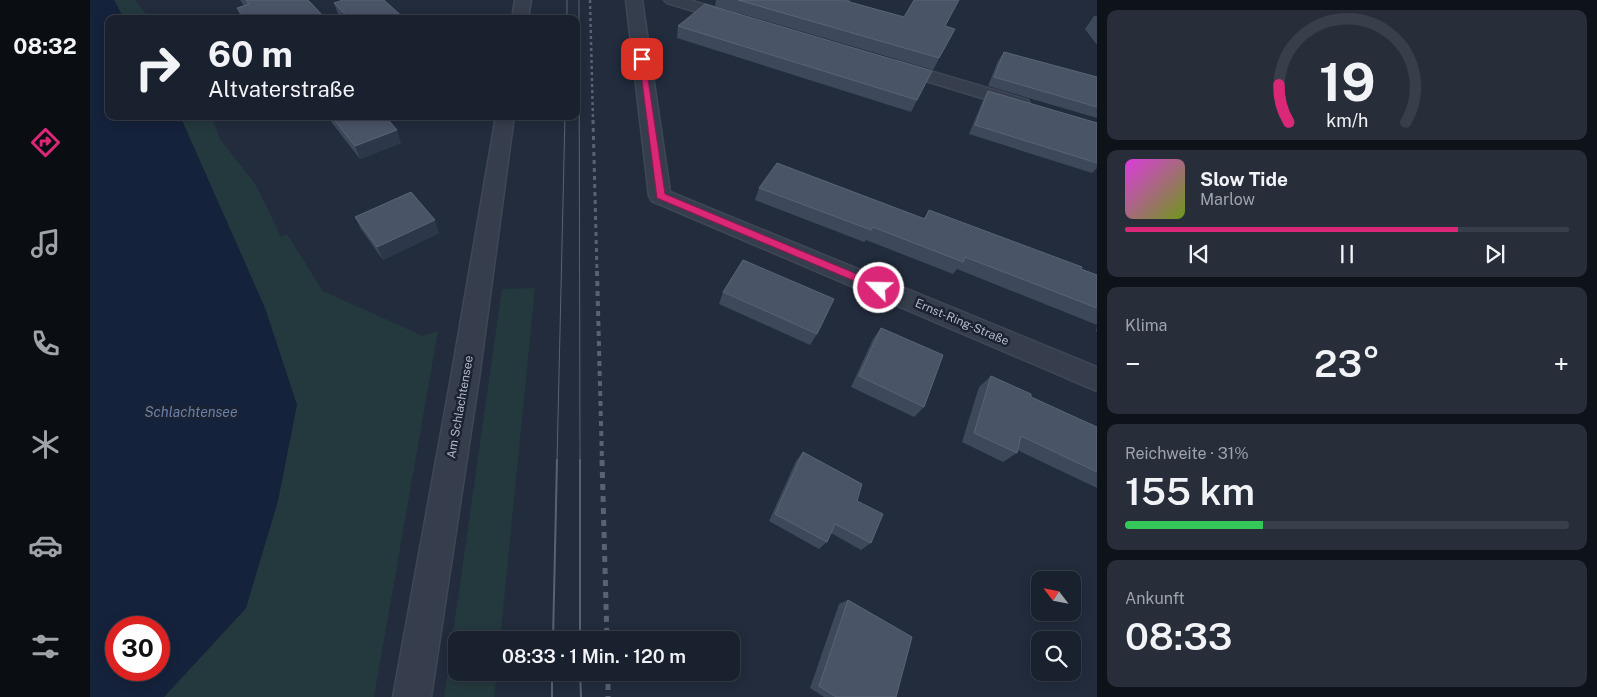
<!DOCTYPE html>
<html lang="de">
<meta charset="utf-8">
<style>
body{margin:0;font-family:"Public Sans",sans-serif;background:#272e3a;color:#f1f3f6;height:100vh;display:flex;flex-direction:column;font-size:19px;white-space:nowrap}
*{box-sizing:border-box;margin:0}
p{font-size:16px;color:#9fa3aa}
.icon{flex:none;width:28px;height:28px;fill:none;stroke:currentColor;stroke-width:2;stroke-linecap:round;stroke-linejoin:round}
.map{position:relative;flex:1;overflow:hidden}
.panel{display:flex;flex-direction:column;gap:10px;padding:10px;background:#0e1219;width:500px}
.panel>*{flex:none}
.guide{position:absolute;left:15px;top:15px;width:475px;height:105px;border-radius:10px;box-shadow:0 2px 12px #0003,0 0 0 1px #383e4a;background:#1a212e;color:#f1f3f6;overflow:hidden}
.needle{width:32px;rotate:302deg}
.buttons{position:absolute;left:941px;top:571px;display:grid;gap:10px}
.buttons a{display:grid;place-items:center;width:50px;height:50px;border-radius:10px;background:#1a212e;box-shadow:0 2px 12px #0003,0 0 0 1px #383e4a;font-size:25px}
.speed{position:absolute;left:15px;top:616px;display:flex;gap:10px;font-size:25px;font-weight:700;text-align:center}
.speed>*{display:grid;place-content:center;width:65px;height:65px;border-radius:50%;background:#1a212e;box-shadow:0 2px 12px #0003,0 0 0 1px #383e4a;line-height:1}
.speed .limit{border:8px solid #d22;background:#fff;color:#111}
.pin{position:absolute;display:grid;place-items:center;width:42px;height:42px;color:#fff;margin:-21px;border-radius:10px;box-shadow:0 2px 8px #0006}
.me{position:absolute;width:55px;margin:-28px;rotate:293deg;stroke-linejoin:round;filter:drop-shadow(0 0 4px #0008)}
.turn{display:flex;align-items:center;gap:18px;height:105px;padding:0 20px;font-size:22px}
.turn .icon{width:65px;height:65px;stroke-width:2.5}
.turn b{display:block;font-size:35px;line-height:42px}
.big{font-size:38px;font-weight:600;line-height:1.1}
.panel .card{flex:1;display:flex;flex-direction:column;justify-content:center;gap:8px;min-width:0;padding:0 18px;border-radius:10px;background:#272e3a}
.panel .dial{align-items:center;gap:0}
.dial svg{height:130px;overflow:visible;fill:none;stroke:#383e4a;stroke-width:7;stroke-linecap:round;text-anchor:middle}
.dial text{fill:#f1f3f6;stroke:none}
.song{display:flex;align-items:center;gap:15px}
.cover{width:60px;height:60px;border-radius:8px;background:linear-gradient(135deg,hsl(300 70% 55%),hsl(80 70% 35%))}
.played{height:5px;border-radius:2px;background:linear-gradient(90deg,#db2777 75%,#383e4a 75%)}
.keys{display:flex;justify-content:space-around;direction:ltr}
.heat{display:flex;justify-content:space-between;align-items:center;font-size:28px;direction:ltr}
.charge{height:8px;border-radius:4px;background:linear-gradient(90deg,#34c759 31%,#383e4a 0)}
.trip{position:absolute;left:358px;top:631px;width:292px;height:50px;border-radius:10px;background:#1a212e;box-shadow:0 2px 12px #0003,0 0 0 1px #383e4a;font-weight:600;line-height:50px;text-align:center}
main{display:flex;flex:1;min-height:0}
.menu{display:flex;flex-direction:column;width:90px;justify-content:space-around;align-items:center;background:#0a0d12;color:#9fa3aa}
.menu .icon{width:35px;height:35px}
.menu .active{color:#db2777}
.menu b{font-size:22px;color:#f1f3f6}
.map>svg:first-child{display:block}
</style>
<main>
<nav class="menu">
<b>08:32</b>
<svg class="icon active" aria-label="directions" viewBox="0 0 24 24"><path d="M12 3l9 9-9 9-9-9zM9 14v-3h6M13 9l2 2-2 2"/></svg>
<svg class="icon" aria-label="music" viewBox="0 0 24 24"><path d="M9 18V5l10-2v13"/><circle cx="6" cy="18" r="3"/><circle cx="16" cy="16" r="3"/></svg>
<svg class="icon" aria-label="phone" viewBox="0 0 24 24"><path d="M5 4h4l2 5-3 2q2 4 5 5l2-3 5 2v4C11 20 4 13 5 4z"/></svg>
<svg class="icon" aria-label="climate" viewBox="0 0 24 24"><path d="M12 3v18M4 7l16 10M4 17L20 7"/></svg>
<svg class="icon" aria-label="car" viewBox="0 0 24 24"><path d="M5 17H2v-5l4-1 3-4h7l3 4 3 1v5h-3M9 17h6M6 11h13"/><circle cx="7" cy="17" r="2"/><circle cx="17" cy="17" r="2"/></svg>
<svg class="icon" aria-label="filters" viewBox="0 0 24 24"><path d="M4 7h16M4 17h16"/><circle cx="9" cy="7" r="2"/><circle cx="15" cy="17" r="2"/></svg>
</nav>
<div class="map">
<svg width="1007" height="697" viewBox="0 0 1007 697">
<rect width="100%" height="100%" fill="#222c3d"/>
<path fill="#24393e" d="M24,0H45L60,19H34Z
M90,116H121L130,139L166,185L191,237L197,234L233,291L333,336L348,331L284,697H74L156,608L207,405L175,308Z
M445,288L410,640H366V672L407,673L404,697H354L412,289Z"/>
<path fill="#15223b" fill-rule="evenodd" d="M0,0H24L34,19H19V116H90L175,308L207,405L188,501L156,608L74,697H0ZM26,628H69V670H26Z"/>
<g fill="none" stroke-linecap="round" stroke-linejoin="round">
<g stroke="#3f4756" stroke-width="3">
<path id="minor" d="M425,0H441L438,19H422Z
M536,0H552L580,192L1007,367V391L562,201L559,196Z
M574,0H599L650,15L652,18L644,23L577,3Z
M806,61L938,100L940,104L938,108L931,110L800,70L797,66L800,62Z
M406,116H424L389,378L341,697H303L361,378Z"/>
</g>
<use href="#minor" fill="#363e4d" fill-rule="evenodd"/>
<path stroke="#586274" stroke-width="1" d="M477,0V19
M489,0L490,461
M467,461L475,116"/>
<path stroke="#586274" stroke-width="2" d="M490,460V640
M463,640L467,460
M462,672V697
M490,672L491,697"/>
<path stroke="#586274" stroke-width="2.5" stroke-dasharray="3 3" stroke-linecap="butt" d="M500,0L503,121"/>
<path stroke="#586274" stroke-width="3" stroke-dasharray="4 4" stroke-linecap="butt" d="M503,120L507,272"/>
<path stroke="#586274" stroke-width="4" stroke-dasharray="5 5" stroke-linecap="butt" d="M507,271L512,461"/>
<path stroke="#586274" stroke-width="5" stroke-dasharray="6 6" stroke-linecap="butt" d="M512,460L517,640
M518,672V697"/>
</g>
<path fill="#3d485b" d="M150,0H218L236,19H152L147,8L154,6Z
M626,0H761L759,2L814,17L865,29L843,70L625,6Z
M244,3L315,19H250Z
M1004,16H1007V45L995,29Z
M588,26L842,71L821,112L587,38Z
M914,52L1007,77V118L898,86L908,61Z
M898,91L1007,123V168L1002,173L879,134L893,100Z
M239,116H295L311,143L270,159L242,123Z
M669,188L834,218L839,210L1007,275V332H1006L1007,325L867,269L863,274L776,240L774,242L665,200Z
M265,217L349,233L293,260L271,229Z
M633,292L727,334L720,345L629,304Z
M791,328L834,407L824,417L761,387L783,339Z
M901,376L941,397L1007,427V488L927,450V453L913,462L872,442L889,387Z
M713,452L767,501L781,543L771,550L741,533L737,542L729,549L679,521L706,461Z
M758,600L806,697H734L720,688L749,604Z"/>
<path fill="#2d374a" d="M307,130L311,143L270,159L265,146Z
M345,220L349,233L293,260L287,247Z"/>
<path fill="#495467" stroke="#5a6476" d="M156,0H218L236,19H155L147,8L159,4Z
M253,0H294L315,19H260L244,3Z
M648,0H757L756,1L814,17L824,0H869L855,26L865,29L849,58Z
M615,4L842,71L827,100L588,26Z
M914,52L1007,77V107L904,77Z
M898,91L1007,123V163L885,125Z
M241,116H295L307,130L265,146Z
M687,163L835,219L839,210L992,267L991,269L1007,275V308L875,257L873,262L783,227L781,230L669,188Z
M321,192L345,220L287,247L265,217Z
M653,260L744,299L727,334L633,292Z
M791,328L853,355L834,407L769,376Z
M901,376L941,394V397L1007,427V472L931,436L927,453L884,433Z
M713,452L772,484L767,501L793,514L781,543L745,524L737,542L685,514Z
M758,600L822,637L806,697H746L729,686Z"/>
<path fill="#db2777" stroke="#8e194d" d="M549,57L555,59L575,194L793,285V290H786L567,198Z"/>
<g text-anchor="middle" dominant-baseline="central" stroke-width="5" stroke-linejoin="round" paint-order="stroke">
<g font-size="12" fill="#b2b9c8" stroke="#1b2332">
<text transform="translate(872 322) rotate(23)">Ernst-Ring-Straße</text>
<text transform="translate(370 407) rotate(-80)">Am Schlachtensee</text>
</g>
<g font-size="14" font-style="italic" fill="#6980a9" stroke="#1b2332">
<text x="101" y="412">Schlachtensee</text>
</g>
</g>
</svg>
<div class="buttons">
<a><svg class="needle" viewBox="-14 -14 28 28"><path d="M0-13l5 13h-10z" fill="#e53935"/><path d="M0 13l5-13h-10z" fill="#9fa3aa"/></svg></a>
<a><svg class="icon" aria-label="search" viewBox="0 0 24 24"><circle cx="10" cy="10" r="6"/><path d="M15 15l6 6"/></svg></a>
</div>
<div class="speed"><div class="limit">30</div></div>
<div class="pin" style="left:552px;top:59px;background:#d93025"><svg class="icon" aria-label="arrive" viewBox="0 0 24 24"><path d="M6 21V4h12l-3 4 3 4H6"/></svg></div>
<svg class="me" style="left:789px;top:288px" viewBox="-20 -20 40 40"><circle r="17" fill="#db2777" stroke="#fff" stroke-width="3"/><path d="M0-11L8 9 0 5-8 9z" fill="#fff"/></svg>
<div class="trip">08:33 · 1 Min. · 120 m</div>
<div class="guide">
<div class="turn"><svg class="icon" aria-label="right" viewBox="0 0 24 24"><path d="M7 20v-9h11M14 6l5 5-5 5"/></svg><div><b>60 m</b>Altvaterstraße</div></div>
</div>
</div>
<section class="panel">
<div class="card dial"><svg viewBox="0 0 100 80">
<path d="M14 69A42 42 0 1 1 86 69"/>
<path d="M14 69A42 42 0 0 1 8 46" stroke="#db2777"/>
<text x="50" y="56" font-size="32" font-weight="700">19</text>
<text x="50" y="72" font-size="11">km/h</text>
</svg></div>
<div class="card">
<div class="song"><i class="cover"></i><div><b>Slow Tide</b><p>Marlow</p></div></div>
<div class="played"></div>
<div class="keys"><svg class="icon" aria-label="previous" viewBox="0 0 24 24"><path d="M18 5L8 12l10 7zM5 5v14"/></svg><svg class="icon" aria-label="pause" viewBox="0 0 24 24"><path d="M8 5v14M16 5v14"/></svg><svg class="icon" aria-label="next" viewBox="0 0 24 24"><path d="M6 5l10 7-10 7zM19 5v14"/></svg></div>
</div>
<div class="card"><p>Klima</p>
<div class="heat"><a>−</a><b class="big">23°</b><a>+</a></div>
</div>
<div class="card"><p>Reichweite · 31%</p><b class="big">155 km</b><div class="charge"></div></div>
<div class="card"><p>Ankunft</p><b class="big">08:33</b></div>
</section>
</main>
